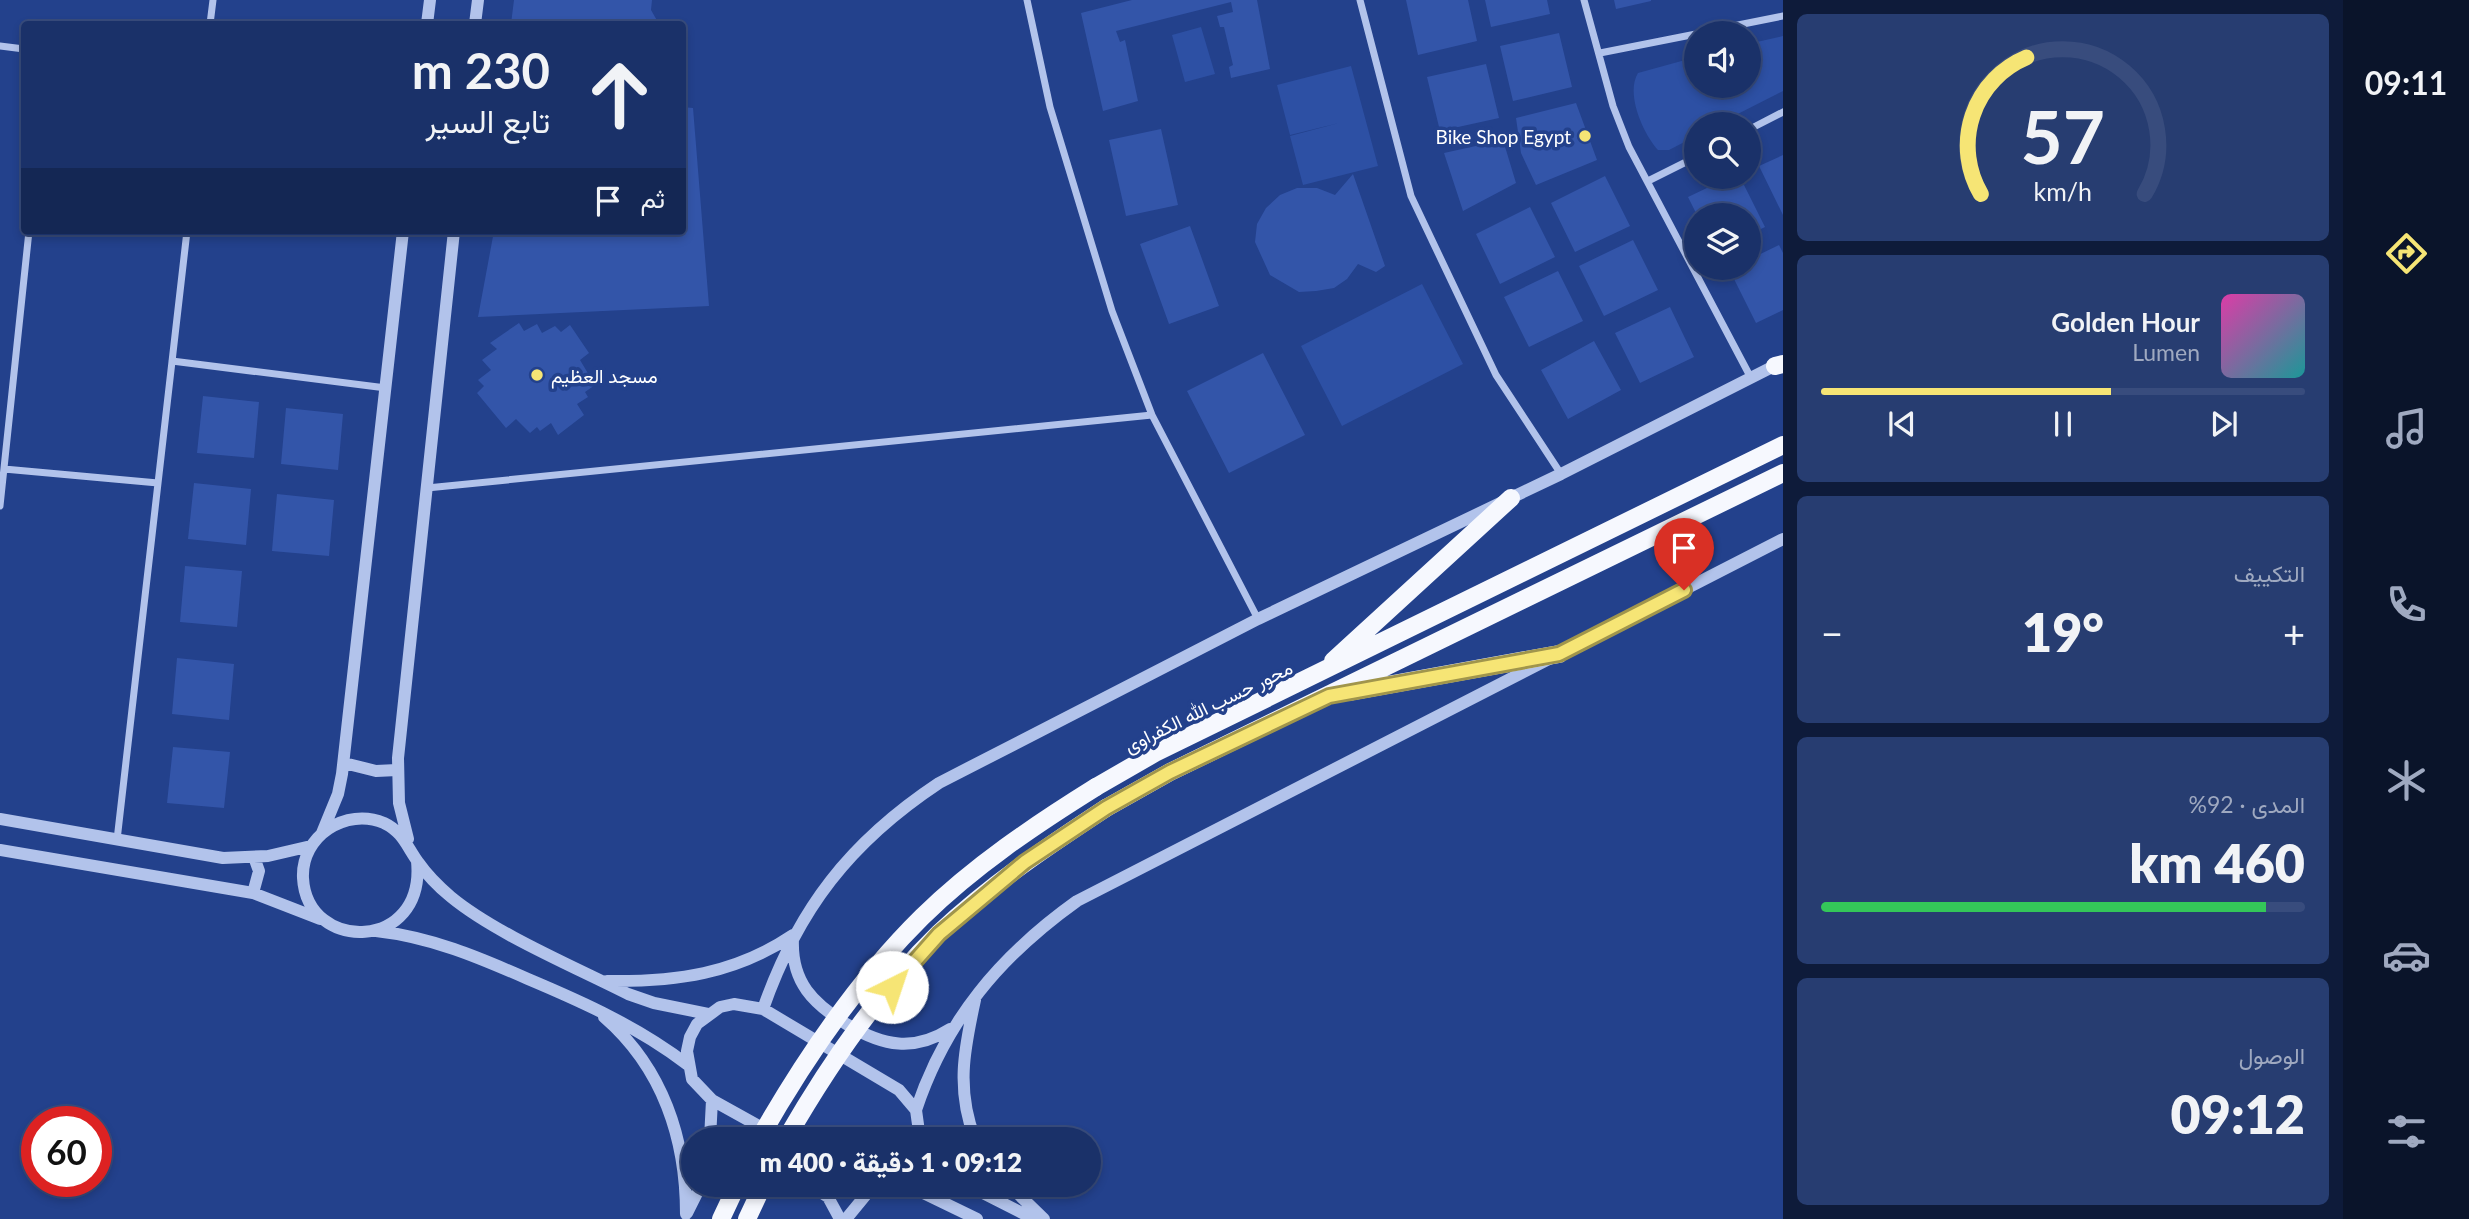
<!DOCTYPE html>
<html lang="ar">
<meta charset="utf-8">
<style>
body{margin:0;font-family:Lato,Vazirmatn,sans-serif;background:#273d71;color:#f1f3f6;direction:rtl;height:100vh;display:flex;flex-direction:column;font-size:26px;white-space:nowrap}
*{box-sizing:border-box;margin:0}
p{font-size:23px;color:#9fa9c0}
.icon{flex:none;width:38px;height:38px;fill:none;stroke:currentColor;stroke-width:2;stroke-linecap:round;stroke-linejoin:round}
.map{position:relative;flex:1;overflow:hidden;direction:ltr}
.panel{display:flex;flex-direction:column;gap:14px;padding:14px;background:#0e1b3a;width:560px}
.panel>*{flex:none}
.hud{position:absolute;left:21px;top:21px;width:665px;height:214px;border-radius:7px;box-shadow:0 4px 10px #0003,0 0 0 2px #384c7d;direction:rtl;background:#1a3169;color:#f1f3f6;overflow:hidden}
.controls{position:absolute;left:1684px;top:21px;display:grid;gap:14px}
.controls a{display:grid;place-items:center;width:77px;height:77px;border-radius:50%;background:#1a3169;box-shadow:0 4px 10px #0003,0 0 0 2px #384c7d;font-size:35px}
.speed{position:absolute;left:21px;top:1106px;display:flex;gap:14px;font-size:35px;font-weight:700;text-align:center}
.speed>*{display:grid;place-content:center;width:91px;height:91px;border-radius:50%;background:#1a3169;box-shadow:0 4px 10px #0003,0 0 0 2px #384c7d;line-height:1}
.speed .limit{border:10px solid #d22;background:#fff;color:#111}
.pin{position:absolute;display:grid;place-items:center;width:60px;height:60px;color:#fff;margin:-72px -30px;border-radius:50% 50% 50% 0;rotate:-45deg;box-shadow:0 0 7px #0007}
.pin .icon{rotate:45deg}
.me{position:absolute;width:77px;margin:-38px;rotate:41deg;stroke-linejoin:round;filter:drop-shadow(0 0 5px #0008)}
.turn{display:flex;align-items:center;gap:24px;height:147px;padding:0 21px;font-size:32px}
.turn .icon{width:91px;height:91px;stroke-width:2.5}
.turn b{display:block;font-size:49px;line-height:60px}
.then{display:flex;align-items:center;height:66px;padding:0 21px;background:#0003;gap:14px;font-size:26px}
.big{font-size:52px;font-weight:800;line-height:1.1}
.panel .card{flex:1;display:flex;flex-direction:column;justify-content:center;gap:10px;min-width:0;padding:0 24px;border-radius:10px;background:#273d71}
.panel .dial{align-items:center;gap:0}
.dial svg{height:182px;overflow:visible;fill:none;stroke:#384c7d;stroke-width:7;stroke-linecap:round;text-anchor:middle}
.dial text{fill:#f1f3f6;stroke:none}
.song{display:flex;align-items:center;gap:21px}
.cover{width:84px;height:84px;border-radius:10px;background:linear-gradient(135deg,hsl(320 70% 55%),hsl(180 70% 35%))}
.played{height:7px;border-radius:4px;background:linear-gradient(90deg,#f6e575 60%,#384c7d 60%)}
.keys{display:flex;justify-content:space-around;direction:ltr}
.heat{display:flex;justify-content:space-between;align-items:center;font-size:38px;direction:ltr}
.charge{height:10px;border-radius:5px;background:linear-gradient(90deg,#34c759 92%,#384c7d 0)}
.trip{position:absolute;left:681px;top:1127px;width:420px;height:70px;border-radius:35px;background:#1a3169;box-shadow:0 4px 10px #0003,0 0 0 2px #384c7d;font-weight:800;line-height:70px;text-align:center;direction:rtl}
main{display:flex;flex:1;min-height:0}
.tab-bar{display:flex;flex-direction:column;width:126px;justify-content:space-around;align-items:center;background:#0a142a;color:#9fa9c0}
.tab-bar .icon{width:49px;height:49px}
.tab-bar .selected{color:#f6e575}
.tab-bar b{font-size:32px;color:#f1f3f6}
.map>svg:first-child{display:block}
</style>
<main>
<nav class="tab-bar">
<b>09:11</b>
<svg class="icon selected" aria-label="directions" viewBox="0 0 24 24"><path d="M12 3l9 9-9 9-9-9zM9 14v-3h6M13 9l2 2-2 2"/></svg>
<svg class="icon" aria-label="music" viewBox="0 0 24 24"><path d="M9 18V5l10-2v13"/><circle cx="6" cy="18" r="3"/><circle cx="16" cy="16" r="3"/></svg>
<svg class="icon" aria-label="phone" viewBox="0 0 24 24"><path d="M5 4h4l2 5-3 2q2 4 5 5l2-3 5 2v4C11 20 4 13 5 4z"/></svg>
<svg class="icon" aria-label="climate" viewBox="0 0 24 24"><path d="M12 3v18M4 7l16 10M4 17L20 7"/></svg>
<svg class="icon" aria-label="car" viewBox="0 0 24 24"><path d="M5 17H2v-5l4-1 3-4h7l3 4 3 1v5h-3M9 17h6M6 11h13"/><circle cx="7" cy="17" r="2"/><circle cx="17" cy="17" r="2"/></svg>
<svg class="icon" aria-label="filters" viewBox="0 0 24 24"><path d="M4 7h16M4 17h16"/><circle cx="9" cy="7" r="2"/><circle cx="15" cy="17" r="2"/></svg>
</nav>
<section class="panel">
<div class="card dial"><svg viewBox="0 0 100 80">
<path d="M14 69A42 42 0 1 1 86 69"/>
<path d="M14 69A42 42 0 0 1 34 9" stroke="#f6e575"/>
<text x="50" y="56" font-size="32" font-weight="700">57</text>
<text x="50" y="72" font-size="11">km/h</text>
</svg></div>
<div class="card">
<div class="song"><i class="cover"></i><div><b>Golden Hour</b><p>Lumen</p></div></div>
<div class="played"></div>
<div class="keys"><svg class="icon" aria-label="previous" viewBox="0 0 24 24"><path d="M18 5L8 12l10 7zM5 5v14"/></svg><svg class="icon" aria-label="pause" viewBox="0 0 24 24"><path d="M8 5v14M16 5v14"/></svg><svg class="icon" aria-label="next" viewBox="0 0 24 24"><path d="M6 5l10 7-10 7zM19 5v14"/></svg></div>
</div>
<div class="card"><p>التكييف</p>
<div class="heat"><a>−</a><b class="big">19°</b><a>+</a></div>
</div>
<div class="card"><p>المدى · 92%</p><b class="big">460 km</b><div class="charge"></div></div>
<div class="card"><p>الوصول</p><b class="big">09:12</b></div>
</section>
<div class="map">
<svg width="1783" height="1219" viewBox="0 0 1783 1219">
<rect width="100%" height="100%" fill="#23418c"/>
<path fill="#2d50a4" d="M1201,27L1215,74L1185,82L1172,35Z
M1783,36V91L1718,124H1696V136L1669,150H1658C1644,135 1625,94 1638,73L1696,57V86H1748V44Z
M1351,66L1378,166L1303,185L1290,136L1339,123L1290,135L1277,85Z
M1422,284L1463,364L1342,426L1301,346Z"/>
<path fill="#3355a9" d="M514,0H652L651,10L659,24H511Z
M1132,0H1257L1270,69L1231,78L1229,67L1233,65L1224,27H1220L1217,16L1233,12L1231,2L1116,31L1120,42L1125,40L1138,101L1103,111L1081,13Z
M1406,0H1468L1477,41L1418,55Z
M1485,0H1547L1550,14L1491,27Z
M1614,0H1651V1L1616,9Z
M1559,33L1572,87L1513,101L1500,46Z
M1486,64L1499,118L1440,131L1427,77Z
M1576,103L1597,160L1536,185L1521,153L1516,118Z
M682,107L693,108L709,306L478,317L494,231H682Z
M1161,129L1178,205L1126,216L1109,140Z
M1503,140L1516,183L1463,211L1444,153Z
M1783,155V215L1759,166Z
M1353,174L1385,266L1376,272L1358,264L1347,279L1334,288L1316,291L1299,292L1270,275L1255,242L1257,224L1266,208L1280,195L1297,188H1317L1335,195Z
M1605,176L1630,226L1575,252L1551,203Z
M1730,177H1740L1765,227L1748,235V215H1697L1688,197Z
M1530,207L1555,257L1500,284L1476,234Z
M1190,226L1219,306L1169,324L1140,244Z
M1633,240L1658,290L1604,316L1579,266Z
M1779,245L1783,253V310L1756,323L1729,269L1748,268V260Z
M1558,271L1583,321L1529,347L1504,297Z
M1670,307L1694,357L1640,383L1615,333Z
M519,323L524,331L537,324L542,333L555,326L561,332L570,325L589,353L580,360L595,385L585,392L588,397L577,404L584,415L558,435L551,423L540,431L537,427L530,433L516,419L506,428L477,393L484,386L478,380L491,370L482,360L497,349L490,343Z
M1594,341L1621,390L1568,419L1541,370Z
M1263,353L1305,435L1229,473L1187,391Z
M203,396L259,402L254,458L197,453Z
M286,408L343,414L338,470L281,464Z
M194,483L251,489L246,545L188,539Z
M277,494L334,500L329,556L272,551Z
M185,566L242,571L237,627L180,622Z
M177,658L234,664L229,720L172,714Z
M173,747L230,752L224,808L167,803Z"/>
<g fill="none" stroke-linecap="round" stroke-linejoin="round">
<path stroke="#b2c3eb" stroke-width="7" d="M1027,0L1050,107L1112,311L1152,415L1258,619
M1360,0L1411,196L1496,375L1561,474
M1584,0L1613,106L1629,147L1751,378
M210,24L213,0
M1698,33L1783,16
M0,46L24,49
M1600,53L1696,34
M1748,130L1783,112
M1648,181L1696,157
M172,361L386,388
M4,469L158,483
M427,488L1152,415
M0,506L29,231
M117,840L187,231"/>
<path stroke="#b2c3eb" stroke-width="12" d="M427,24L430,0
M475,24L478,0
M344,763L376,771L397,770
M0,819L223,858L268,856L311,846
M322,833L338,794L342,774L403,231
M408,839L399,803L398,758L454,231
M0,850L253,893L320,919
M417,861C426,952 307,953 303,878C301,836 346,807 384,823C403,832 407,847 418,862C427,875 439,887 451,897C496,934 575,967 628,994L654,1003L708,1014
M253,893L259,871L254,857
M376,931C431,937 478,957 528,979C585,1003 638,1027 688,1065
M793,939C791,982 813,1004 848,1025C883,1046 914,1052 950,1029
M607,981C676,982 735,974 793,935
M763,1009C798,909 850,842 939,783L1258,619L1561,474L1780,363
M604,1017C663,1068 686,1139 686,1214
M916,1110C946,1020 1000,956 1077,901L1783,539
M710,1139L712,1100
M782,1139L712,1100L692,1079L687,1051L690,1037L697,1024L720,1007L734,1004L763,1009L899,1090L916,1110L920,1139
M975,1139C956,1090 964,1050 975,1000
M810,1185L828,1197L840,1219
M907,1185L977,1219
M967,1185L1034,1219
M1009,1185L1044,1219
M687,1213L701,1185
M846,1219L874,1185"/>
<path stroke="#f6f8fe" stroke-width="18" d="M1775,366L1783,364
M1333,661L1511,498
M1349,692L1559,654
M1096,787L1155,753L1783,445
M1106,808L1170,772L1783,473
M721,1219L737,1185
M747,1219L763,1185"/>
<path stroke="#f6f8fe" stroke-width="18" d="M759,1139C804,1060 857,981 922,917C974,866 1035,825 1096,787
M786,1139C828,1066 878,992 939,933C990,885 1048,846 1106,808"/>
</g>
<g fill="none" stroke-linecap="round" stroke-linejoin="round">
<g stroke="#a0954c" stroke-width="18">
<path id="route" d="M892,987L939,934L1025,862L1106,808L1170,772L1329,696L1559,654L1684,590"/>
</g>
<use href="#route" stroke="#f6e575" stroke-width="12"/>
</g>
<g fill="#f6e575" stroke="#23418c" stroke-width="2.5">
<circle cx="1585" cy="136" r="7"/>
<circle cx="537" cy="375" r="7"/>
</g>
<g text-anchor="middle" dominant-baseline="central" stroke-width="7" stroke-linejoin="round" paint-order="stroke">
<g font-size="19" fill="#fff" stroke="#23418c" text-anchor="end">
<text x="1571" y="136">Bike Shop Egypt</text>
<text x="551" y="375" text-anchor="start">مسجد العظيم</text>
</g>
<g font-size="19" fill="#fff" stroke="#23418c">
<text transform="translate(1208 706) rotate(-26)">محور حسب الله الكفراوى</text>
</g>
</g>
</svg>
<div class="controls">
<a><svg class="icon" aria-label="sound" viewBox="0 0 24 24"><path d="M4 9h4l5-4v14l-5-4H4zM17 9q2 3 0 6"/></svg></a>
<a><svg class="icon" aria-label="search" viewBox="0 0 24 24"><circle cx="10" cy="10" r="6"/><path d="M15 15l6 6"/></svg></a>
<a><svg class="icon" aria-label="layers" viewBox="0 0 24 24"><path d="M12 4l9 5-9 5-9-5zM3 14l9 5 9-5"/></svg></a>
</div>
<div class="speed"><div class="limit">60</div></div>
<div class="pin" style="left:1684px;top:590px;background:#d93025"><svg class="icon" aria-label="arrive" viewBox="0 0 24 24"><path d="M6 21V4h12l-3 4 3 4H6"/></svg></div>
<svg class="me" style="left:892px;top:987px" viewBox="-20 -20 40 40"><circle r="19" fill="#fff"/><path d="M0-13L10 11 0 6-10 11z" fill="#f6e575"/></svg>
<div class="trip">09:12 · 1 دقيقة · 400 m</div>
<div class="hud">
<div class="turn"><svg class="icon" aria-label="ahead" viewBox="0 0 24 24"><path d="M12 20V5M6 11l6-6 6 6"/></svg><div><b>230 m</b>تابع السير</div></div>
<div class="then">ثم<svg class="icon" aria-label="arrive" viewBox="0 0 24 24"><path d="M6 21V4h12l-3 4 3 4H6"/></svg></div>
</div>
</div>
</main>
